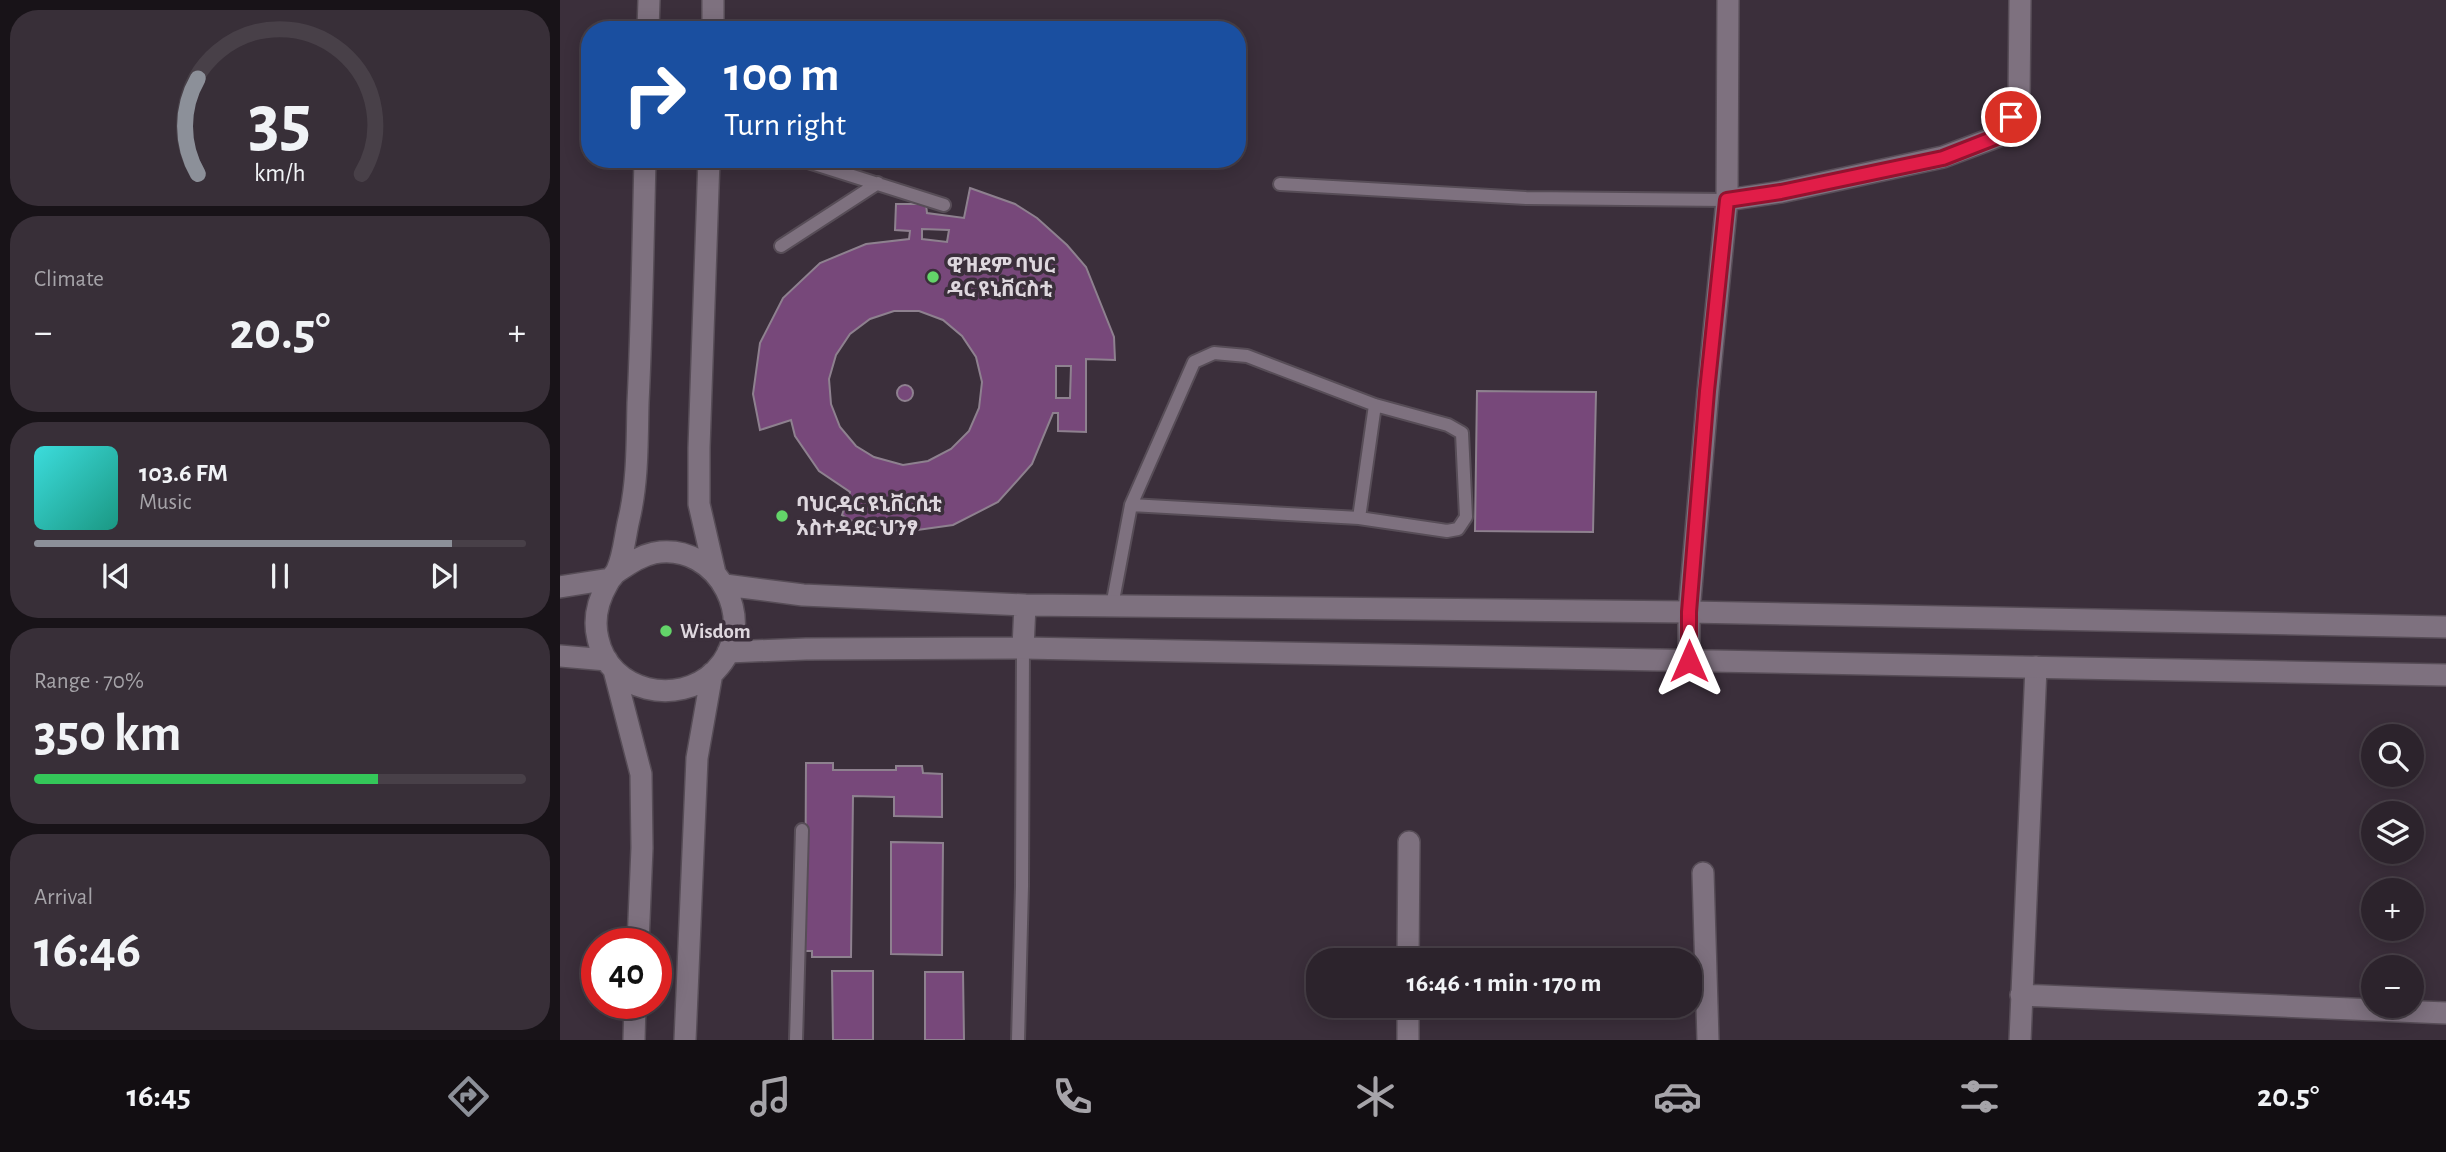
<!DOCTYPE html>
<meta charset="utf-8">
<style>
body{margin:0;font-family:"Alegreya Sans","Noto Sans Ethiopic",sans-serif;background:#382f38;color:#f1f3f6;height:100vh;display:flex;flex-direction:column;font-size:26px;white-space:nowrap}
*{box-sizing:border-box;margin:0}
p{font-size:23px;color:#a6a4a9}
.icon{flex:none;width:38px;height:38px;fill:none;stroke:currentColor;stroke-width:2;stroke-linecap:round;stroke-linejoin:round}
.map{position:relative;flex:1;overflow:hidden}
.drawer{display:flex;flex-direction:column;gap:10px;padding:10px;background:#181318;width:560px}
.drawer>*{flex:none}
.top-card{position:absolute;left:21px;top:21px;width:665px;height:147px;border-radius:28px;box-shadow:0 4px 18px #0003,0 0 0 2px #484048;background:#1a4fa0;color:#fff;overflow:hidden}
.buttons{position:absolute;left:1801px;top:724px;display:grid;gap:14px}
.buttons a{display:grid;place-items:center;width:63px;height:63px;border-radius:50%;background:#2c232c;box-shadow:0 4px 18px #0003,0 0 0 2px #484048;font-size:35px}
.speed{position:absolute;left:21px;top:928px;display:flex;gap:14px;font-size:35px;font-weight:700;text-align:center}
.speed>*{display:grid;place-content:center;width:91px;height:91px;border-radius:50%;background:#2c232c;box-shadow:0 4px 18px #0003,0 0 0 2px #484048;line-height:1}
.speed .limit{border:10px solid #d22;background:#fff;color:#111}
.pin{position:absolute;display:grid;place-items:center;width:60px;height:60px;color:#fff;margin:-30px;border:4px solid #fff;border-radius:50%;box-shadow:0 2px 7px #0007}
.me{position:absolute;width:77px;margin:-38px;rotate:0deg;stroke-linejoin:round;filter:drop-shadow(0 0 5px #0008)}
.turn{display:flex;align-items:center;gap:24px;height:147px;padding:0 28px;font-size:32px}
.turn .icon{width:91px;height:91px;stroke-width:2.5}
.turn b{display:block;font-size:49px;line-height:60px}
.big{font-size:52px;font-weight:700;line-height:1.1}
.drawer .tile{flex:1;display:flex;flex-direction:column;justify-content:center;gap:10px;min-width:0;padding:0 24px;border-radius:28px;background:#382f38}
.drawer .dial{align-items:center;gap:0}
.dial svg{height:182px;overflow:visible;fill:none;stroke:#484048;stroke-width:7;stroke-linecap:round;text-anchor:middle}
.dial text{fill:#f1f3f6;stroke:none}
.song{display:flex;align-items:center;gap:21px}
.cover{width:84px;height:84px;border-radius:10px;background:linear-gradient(135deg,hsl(180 70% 55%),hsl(170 70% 35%))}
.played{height:7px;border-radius:4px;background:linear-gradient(90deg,#8c9099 85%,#484048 85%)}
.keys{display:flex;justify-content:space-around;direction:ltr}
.heat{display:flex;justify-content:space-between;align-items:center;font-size:38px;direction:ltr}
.charge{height:10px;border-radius:5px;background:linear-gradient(90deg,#34c759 70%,#484048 0)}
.trip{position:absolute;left:746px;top:948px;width:396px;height:70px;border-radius:28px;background:#2c232c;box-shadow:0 4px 18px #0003,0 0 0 2px #484048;font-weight:700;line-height:70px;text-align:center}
.dock{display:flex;height:112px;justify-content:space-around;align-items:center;background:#120e12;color:#a6a4a9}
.dock .icon{width:49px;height:49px}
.dock .on{color:#8c9099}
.dock b{font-size:32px;color:#f1f3f6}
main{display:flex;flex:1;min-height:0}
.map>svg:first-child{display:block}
</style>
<main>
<section class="drawer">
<div class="tile dial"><svg viewBox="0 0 100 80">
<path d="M14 69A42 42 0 1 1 86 69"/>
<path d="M14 69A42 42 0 0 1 14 27" stroke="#8c9099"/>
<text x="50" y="56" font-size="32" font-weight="700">35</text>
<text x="50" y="72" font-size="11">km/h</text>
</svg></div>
<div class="tile"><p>Climate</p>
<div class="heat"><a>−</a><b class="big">20.5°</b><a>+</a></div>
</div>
<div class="tile">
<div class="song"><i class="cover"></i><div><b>103.6 FM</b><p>Music</p></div></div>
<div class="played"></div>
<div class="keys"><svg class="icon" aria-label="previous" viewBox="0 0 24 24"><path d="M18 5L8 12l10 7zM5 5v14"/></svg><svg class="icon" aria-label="pause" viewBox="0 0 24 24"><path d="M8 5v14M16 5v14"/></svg><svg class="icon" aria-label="next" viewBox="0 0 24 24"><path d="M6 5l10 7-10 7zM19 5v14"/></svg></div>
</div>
<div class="tile"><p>Range · 70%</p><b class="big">350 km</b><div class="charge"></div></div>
<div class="tile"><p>Arrival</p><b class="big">16:46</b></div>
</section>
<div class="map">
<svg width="1886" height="1040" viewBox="0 0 1886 1040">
<rect width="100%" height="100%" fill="#3b2f3b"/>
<path fill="#77487a" stroke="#8e818f" stroke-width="2" fill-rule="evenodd" d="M410,188L455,204L477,218L507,245L526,267L554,337L555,360L526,359V432L498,431V413H493L472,464L438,502L393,525L343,532L294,522L282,515L290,492L259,471L235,436L231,420L200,430L193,394L200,343L223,298L260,263L306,244L349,239L350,231L335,230L336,204H366L367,213L404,218ZM362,229L389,230L387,242L362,239ZM334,311H359L383,320L402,336L416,357L422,382L419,408L409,431L391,449L368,461L343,465L314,457L296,446L280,427L271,404L269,379L276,355L290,334L310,319ZM496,366H511L510,398H496Z
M337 393a8 8 0 1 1 16 0a8 8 0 1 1-16 0Z
M917,391L1036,392L1033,532L915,531Z
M246,763H273V770H336V766H362L363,773L382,774V817L334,816V797L293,796L291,957H252V951H245Z
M331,842L383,843L382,955L331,954Z
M272,971H313V1040H273Z
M365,972H403L404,1040H365Z"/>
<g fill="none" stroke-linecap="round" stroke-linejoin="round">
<g stroke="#574d57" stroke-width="16">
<path id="lane" d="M239,159L384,205
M720,184L966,198L1167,200
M221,246L318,183
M571,505L799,518L815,405
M552,606L571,505L634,362L654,353L687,356L815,405L888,425L902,433L906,517L898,529L887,531L799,518
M236,1040L242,830
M458,1040L462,886L463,648"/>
</g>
<g stroke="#574d57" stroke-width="24">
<path id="street" d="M1167,200L1221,192L1383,157L1442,135L1459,99L1460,0
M1129,612L1148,391L1167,200L1168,0
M1143,873L1148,1040
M848,961L849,842
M1461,995L1886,1013
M848,1040V1006
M1460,1040L1476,667"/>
</g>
<g stroke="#574d57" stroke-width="24">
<path id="secondary" d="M88,30L89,0
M153,30V0
M149,159L139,448V504L155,573
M57,572C69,564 80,556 94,553C159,541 201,625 155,671C118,707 49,692 38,639C33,619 38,600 48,583C50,578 55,575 57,570C64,555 65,535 69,519C78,481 77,441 78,403C82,322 83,240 85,159
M165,585L243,595L465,605L1129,612L1886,627
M0,587L50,579
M463,648L465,605
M168,652L246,649L463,648L1886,675
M0,656L47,660
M1129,661V612
M54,670L81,774L82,848L78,943
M74,1040L75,1003
M125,1040L137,758L152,673"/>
</g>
<use href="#lane" stroke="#7e717f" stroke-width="12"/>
<use href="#street" stroke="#7e717f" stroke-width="21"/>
<use href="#secondary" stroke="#7e717f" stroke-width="21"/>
</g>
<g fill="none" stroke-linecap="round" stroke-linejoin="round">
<g stroke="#92132f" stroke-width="18">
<path id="route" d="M1129,661V612L1147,391L1167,200L1221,192L1383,158L1442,135L1451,117"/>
</g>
<use href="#route" stroke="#e11d48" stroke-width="12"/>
</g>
<g fill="#63d469" stroke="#3b2f3b" stroke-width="2.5">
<circle cx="373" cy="277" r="7"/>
<circle cx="222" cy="516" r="7"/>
<circle cx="106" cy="631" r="7"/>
</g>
<g text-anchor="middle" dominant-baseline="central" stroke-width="7" stroke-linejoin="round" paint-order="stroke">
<g font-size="21" font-weight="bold" fill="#ded7de" stroke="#3b2f3b" text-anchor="start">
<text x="387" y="265">ዊዝደም ባህር<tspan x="387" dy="24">ዳር ዩኒቨርስቲ</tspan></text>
<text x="236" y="504">ባህርዳር ዩኒቨርሲቲ<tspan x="236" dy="24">አስተዳደር ህንፃ</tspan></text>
<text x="120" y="631">Wisdom</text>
</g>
</g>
</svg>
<div class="buttons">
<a><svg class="icon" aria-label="search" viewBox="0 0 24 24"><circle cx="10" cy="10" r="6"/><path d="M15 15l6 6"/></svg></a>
<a><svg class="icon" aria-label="layers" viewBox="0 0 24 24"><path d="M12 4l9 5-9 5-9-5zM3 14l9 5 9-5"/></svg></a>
<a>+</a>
<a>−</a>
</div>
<div class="speed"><div class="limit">40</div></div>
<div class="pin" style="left:1451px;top:117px;background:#d93025"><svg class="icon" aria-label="arrive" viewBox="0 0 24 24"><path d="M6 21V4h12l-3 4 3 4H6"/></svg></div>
<svg class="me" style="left:1129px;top:661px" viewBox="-20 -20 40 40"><path d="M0-17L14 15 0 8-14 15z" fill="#e11d48" stroke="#fff" stroke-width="4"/></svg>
<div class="trip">16:46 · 1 min · 170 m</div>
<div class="top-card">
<div class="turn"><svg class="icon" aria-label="right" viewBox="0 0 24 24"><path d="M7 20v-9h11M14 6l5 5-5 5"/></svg><div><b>100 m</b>Turn right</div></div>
</div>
</div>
</main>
<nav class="dock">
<b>16:45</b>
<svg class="icon on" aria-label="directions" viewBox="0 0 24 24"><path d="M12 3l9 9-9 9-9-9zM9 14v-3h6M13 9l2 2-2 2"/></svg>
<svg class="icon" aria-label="music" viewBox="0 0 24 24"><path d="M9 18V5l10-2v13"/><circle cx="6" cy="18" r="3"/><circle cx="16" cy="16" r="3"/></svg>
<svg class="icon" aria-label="phone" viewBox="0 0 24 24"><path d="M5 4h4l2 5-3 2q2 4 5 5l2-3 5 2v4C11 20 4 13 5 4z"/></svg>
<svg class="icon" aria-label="climate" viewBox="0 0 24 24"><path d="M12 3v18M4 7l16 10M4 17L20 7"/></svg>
<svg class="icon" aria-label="car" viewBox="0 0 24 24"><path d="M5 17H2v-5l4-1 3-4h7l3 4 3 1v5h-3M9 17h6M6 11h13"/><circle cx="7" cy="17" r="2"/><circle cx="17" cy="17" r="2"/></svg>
<svg class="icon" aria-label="filters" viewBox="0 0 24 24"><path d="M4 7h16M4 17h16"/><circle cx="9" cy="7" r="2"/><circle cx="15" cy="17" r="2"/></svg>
<b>20.5°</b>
</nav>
